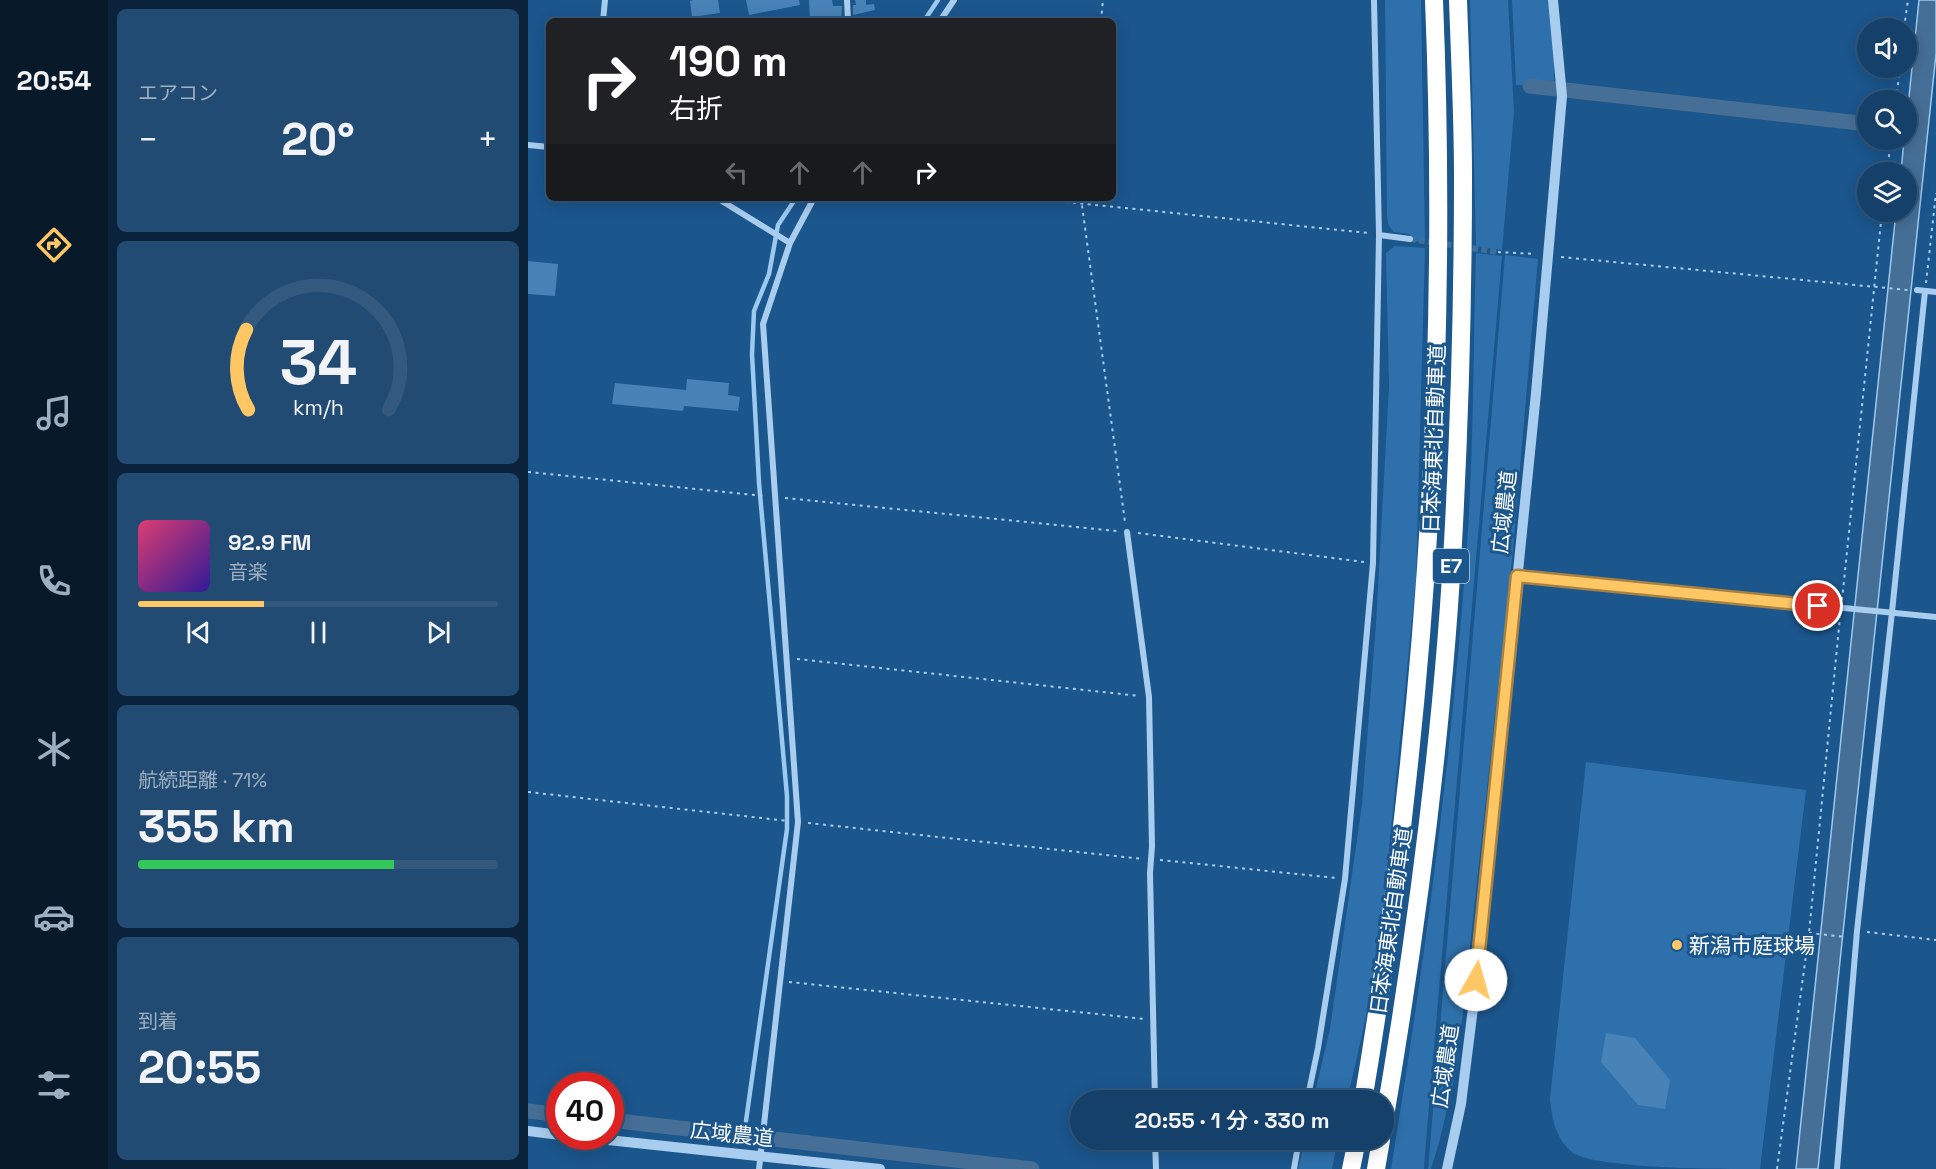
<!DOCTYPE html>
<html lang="ja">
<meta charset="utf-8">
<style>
body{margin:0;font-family:"Space Grotesk","Noto Sans JP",sans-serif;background:#214b72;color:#f1f3f6;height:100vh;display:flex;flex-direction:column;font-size:22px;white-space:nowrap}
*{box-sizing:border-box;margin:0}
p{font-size:20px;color:#9dafc1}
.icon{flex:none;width:33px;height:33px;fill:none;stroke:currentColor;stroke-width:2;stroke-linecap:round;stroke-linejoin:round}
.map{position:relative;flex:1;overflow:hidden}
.details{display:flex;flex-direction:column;gap:9px;padding:9px;background:#0b233a;width:420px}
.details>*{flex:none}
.top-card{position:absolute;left:18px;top:18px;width:570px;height:183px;border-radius:9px;box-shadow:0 3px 15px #0003,0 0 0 2px #33597e;background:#202124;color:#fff;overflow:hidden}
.tools{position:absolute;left:1329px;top:18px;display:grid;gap:12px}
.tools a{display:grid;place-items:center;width:60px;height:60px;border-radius:50%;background:#14406a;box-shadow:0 3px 15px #0003,0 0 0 2px #33597e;font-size:30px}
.speed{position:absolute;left:18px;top:1072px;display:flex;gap:12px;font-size:30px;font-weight:700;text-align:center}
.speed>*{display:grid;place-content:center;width:78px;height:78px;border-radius:50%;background:#14406a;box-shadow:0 3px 15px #0003,0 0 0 2px #33597e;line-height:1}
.speed .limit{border:9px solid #d22;background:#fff;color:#111}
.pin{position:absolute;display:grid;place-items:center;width:51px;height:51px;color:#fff;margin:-26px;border:3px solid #fff;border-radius:50%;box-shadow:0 2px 6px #0007}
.me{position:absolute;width:66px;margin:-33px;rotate:7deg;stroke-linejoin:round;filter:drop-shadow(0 0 4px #0008)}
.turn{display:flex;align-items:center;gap:21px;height:126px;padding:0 24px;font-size:27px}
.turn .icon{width:78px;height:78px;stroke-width:2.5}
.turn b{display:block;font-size:42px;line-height:51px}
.lanes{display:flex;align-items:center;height:57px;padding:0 24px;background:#0003;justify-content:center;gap:30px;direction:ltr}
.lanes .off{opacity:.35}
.big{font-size:45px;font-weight:600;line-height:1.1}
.details .widget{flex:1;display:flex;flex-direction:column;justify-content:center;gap:9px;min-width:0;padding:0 21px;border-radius:9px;background:#214b72}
.details .dial{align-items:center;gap:0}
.dial svg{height:156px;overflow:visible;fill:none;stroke:#33597e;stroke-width:7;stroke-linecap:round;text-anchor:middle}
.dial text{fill:#f1f3f6;stroke:none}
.song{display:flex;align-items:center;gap:18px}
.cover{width:72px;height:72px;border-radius:9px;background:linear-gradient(135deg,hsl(340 70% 55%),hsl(250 70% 35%))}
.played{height:6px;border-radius:3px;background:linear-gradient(90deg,#ffc664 35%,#33597e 35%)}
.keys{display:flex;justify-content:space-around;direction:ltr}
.heat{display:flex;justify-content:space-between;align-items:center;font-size:33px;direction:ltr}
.charge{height:9px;border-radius:4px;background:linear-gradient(90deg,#34c759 71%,#33597e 0)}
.trip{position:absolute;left:542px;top:1090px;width:324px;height:60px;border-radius:30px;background:#14406a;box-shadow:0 3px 15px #0003,0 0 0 2px #33597e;font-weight:600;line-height:60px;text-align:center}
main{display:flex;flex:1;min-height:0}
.dock{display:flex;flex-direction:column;width:108px;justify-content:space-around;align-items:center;background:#081a2a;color:#9dafc1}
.dock .icon{width:42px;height:42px}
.dock .active{color:#ffc664}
.dock b{font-size:27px;color:#f1f3f6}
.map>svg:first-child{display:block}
</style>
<main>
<nav class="dock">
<b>20:54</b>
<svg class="icon active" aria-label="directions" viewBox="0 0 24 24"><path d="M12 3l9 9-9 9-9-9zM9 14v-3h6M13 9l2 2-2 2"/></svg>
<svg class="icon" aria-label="music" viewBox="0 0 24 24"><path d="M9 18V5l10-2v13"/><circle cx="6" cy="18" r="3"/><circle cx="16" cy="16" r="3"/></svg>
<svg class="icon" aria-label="phone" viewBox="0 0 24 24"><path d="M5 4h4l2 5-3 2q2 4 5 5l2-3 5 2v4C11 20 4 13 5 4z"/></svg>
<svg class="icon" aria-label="climate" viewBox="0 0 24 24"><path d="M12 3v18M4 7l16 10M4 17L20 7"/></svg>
<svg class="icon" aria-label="car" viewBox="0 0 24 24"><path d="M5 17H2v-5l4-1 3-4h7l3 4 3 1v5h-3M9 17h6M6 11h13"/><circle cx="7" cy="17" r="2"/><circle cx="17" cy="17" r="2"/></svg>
<svg class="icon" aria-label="filters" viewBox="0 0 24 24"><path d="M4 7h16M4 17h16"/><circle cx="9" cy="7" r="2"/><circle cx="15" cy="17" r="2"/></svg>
</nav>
<section class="details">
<div class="widget"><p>エアコン</p>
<div class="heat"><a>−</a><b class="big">20°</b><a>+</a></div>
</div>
<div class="widget dial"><svg viewBox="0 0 100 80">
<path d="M14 69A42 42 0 1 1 86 69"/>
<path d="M14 69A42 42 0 0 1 13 28" stroke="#ffc664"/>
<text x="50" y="56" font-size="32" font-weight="700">34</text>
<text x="50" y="72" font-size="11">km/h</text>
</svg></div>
<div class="widget">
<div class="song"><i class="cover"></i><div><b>92.9 FM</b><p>音楽</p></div></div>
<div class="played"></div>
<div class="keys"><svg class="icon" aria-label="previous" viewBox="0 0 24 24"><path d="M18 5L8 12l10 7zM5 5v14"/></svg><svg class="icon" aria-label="pause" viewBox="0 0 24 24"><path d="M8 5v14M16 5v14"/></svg><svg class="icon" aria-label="next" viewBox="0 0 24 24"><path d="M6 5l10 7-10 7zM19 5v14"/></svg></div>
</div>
<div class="widget"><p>航続距離 · 71%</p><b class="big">355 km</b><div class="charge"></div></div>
<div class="widget"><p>到着</p><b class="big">20:55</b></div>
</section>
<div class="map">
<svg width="1408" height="1169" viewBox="0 0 1408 1169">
<rect width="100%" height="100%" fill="#1b568d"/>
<path fill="#2e70ab" d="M857,0H893L897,242L882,241V234L866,232L861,226L859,217Z
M942,0H980L986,112L974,250L948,246Z
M984,0H1020L1026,54V84L988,85Z
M867,246L897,248L888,579L855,910L840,1008L819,1101H785L802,1029L834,804L848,624L861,386L858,253Z
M948,253L974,256L897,1153L896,1169H863C897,962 924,754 939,544C946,448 945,350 948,253Z
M977,255L1010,259L985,549L929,1067L912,1139L903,1169H900Z
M1058,762L1278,790L1232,1169C1194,1169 1071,1169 1045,1153C1028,1139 1024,1120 1022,1099Z
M777,1140H810L804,1169H770Z"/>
<path fill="#466f97" stroke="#9bc9f0" stroke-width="1.5" d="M1391,0H1408V54L1290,1169H1268L1368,212H1378V172H1373L1376,140H1378L1379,116Z"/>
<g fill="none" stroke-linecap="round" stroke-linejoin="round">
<path stroke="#9bc9f0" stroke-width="4.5" d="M396,21L410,0
M218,1121L259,829V796L231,483L224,354L226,311L241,274L250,225L268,198"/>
<path stroke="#466f97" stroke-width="15" d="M1002,86L1340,124
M0,1111L32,1115
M82,1120L504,1169"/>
</g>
<path fill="#4882b7" d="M165,0H190L192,13L164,17L162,1Z
M218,0H271L272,5L221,15Z
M281,0H304L305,6H314L313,21H282Z
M327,0H338V5L346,4L347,10L325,15V5H328Z
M0,261L30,264L27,296L0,294Z
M159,379L201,383L200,395L212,397L210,411L156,406L155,411L84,404L87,383L158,390Z
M1078,1033L1107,1038L1142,1080L1137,1109L1110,1105L1073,1062Z"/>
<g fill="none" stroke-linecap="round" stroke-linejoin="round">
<path stroke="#3d6f9e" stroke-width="6" stroke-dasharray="6 3" stroke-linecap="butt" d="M882,239L970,252"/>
<path stroke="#a8cdee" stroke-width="2" stroke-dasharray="3 4.5" stroke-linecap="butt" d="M573,21L575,0
M1376,28L1380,0
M1368,100L1372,68
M1359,172L1363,140
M500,198L840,233
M553,198L597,522
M970,252L1007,254
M1033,257L1380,290
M1398,283L1408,193
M0,472L237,496
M257,498L589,531
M610,533L836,562
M1314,600L1354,212
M269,659L612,696
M0,792L260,821
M280,823L615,859
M632,860L809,878
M1339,932L1408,940
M1281,933L1318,937
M261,982L617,1019
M1249,1169L1281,933L1312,617"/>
<path stroke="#a8cdee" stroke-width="6" d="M319,0L320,21
M75,21L77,0
M412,21L426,0
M0,145L21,147
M189,198L262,243
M851,235L882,239
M1389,290L1408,292
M599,532L621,697L624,846L622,873L627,1101
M989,576L1408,617
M779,1101L790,1048L817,879L845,563L851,235L846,0
M627,1140L628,1169
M231,1169L270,822L235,324L262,243L286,198
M766,1169L771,1140
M1309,1169L1329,931L1364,612L1397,291"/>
<path stroke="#a8cdee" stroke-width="10" d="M0,1131L32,1135
M52,1137L352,1169
M919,1169L933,1104L950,968L1008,393L1034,96L1025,0"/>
<path stroke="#fff" stroke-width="18" d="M835,1101C896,737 921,368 906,0
M855,1128C889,930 916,725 926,524C932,408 935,292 935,176C935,118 932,59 930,0
M823,1169L829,1140
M848,1169L853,1140"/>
</g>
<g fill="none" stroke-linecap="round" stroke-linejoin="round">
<g stroke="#a68141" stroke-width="15">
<path id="route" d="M948,980L989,576L1290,606"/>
</g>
<use href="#route" stroke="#ffc664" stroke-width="10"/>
</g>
<circle fill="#ffc664" stroke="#1b568d" stroke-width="2" cx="1149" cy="945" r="6"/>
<g text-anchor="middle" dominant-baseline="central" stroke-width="6" stroke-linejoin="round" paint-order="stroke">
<rect fill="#1b568d" stroke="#bcd" stroke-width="1.5" x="905" y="549" width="36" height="34" rx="4.5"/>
<g font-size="20" font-weight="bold" fill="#fff">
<text x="923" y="566">E7</text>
</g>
<g font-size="21" fill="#fff" stroke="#1b568d">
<text transform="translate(906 439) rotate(-88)">日本海東北自動車道</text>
<text transform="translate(976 512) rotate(-84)">広域農道</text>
<text transform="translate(863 921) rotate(-82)">日本海東北自動車道</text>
<text transform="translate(917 1066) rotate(-82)">広域農道</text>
<text transform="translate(204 1134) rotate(6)">広域農道</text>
</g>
<g font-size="21" fill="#fff" stroke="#1b568d" text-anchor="start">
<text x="1161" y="945">新潟市庭球場</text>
</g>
</g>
</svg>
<div class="tools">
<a><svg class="icon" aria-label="sound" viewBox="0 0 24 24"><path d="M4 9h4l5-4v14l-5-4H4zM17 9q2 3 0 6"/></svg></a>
<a><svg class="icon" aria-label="search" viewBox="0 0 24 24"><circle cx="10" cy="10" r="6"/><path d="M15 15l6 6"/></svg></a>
<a><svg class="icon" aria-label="layers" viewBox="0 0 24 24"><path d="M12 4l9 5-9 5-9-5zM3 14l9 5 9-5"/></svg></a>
</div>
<div class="speed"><div class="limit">40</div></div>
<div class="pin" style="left:1290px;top:606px;background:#d93025"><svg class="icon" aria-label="arrive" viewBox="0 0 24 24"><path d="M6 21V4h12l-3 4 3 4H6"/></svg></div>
<svg class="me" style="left:948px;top:980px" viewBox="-20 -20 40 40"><circle r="19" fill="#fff"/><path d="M0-13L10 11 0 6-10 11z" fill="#ffc664"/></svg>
<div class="trip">20:55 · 1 分 · 330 m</div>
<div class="top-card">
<div class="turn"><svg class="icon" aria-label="right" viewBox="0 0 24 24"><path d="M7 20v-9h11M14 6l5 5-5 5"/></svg><div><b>190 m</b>右折</div></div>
<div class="lanes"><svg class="icon off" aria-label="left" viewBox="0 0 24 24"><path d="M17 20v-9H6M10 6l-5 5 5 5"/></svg><svg class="icon off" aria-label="ahead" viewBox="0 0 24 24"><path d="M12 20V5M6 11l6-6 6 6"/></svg><svg class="icon off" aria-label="ahead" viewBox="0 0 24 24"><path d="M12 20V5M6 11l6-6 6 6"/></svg><svg class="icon" aria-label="right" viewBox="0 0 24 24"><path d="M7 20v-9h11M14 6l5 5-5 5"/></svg></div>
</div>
</div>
</main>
